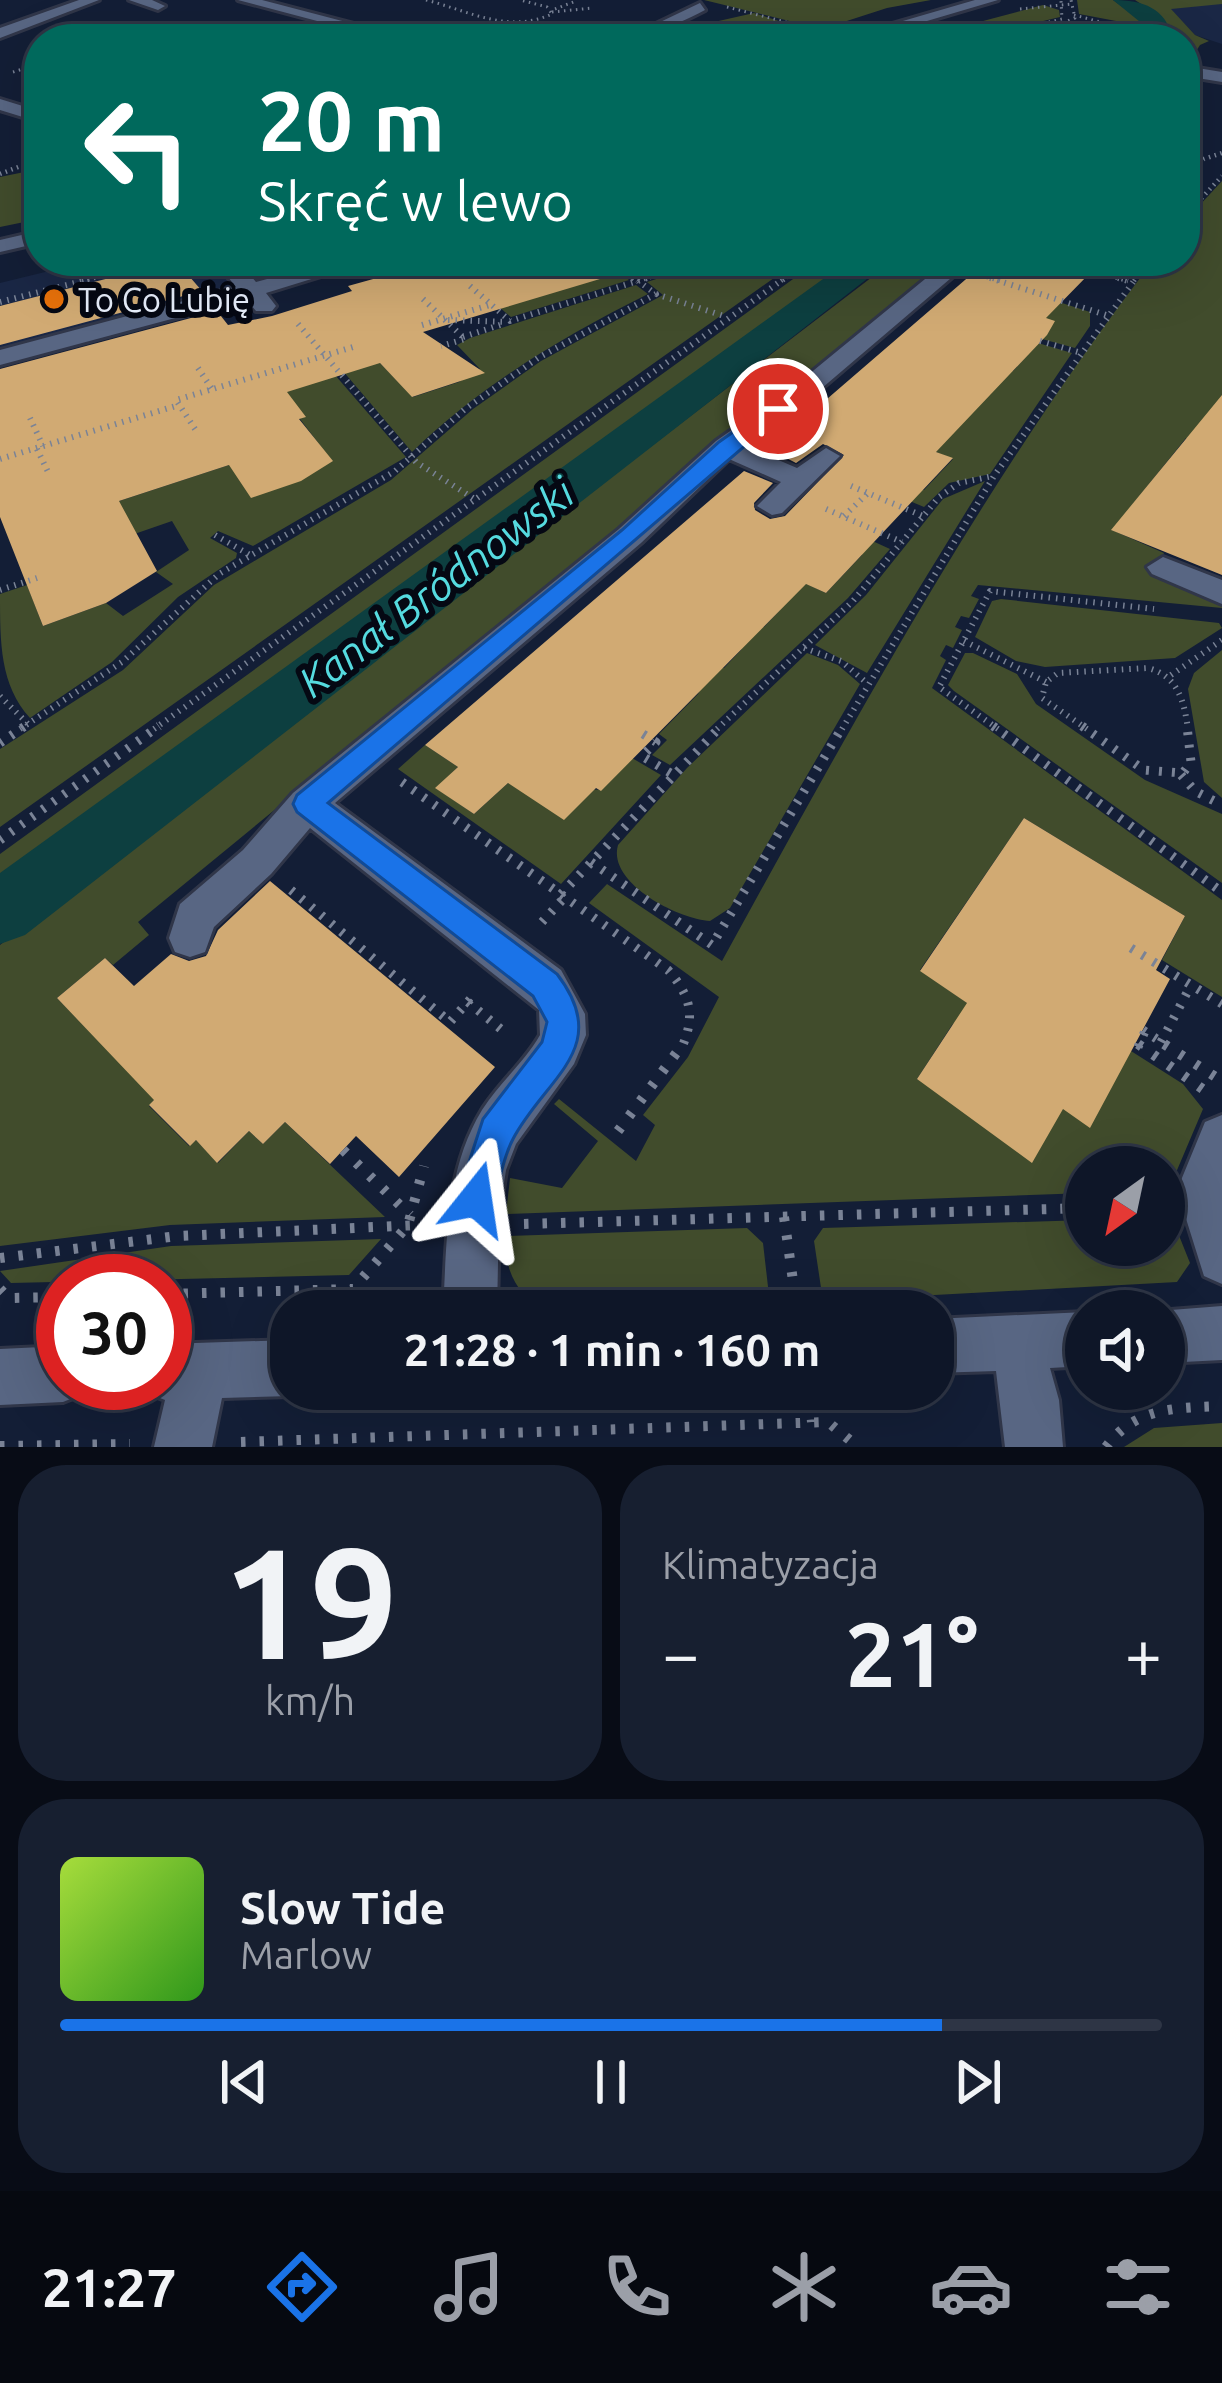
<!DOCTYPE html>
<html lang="pl">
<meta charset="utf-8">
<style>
body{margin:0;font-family:Ubuntu,sans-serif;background:#171f30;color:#f1f3f6;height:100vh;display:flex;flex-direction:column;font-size:45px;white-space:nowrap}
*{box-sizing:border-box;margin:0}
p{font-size:39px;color:#9b9fa8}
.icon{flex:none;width:66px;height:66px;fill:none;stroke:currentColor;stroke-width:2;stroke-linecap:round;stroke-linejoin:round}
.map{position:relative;height:1447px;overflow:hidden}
.drawer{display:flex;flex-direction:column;gap:18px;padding:18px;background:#080c16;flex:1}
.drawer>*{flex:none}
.banner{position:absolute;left:24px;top:24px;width:1176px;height:252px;border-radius:48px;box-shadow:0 12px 48px #0002,0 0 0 3px #2e3545;background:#00695c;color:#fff;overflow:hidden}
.needle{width:78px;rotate:213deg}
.buttons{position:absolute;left:1065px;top:1146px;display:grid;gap:24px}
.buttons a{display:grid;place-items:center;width:120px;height:120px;border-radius:50%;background:#0e1628;box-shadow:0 12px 48px #0002,0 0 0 3px #2e3545;font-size:60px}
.speed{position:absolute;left:36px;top:1254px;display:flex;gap:24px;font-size:60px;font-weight:700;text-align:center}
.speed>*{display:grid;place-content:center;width:156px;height:156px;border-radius:50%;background:#0e1628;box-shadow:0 12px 48px #0002,0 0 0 3px #2e3545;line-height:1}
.speed .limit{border:18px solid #d22;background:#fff;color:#111}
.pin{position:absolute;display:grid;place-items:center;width:102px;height:102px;color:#fff;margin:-51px;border:6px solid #fff;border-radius:50%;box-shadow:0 3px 12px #0007}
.me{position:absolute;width:132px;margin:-66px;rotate:15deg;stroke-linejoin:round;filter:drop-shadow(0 0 9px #0008)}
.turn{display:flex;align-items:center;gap:42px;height:252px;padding:0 36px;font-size:54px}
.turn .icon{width:156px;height:156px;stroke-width:2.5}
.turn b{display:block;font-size:84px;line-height:102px}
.big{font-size:90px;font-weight:600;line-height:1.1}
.drawer .tile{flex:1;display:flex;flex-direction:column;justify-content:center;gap:18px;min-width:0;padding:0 42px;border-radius:48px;background:#171f30}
.drawer .dial{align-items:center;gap:0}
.dial b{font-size:156px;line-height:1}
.song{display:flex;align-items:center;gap:36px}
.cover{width:144px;height:144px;border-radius:18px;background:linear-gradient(135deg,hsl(80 70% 55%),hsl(110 70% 35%))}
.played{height:12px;border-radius:6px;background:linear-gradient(90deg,#1a73e8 80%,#2e3545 80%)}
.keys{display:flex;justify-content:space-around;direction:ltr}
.heat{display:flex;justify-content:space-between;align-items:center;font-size:66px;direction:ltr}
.drawer .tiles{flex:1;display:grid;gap:18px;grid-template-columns:1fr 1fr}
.tile:last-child{grid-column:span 2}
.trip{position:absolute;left:270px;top:1290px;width:684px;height:120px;border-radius:48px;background:#0e1628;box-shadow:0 12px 48px #0002,0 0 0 3px #2e3545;font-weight:600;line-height:120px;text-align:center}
.tab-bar{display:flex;height:192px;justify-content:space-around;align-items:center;background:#060910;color:#9b9fa8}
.tab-bar .icon{width:84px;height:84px}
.tab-bar .selected{color:#1a73e8}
.tab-bar b{font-size:54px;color:#f1f3f6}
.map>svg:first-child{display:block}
</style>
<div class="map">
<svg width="1222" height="1447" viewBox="0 0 1222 1447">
<rect width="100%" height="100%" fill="#131e36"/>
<path fill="#1a2745" d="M1192,4H1222V44L1195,35L1169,8Z
M90,261H332L0,350V283Z"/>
<path fill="#414c2c" d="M704,0H931L887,8L822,29Z
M1077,0H1113L1143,22L1145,39H1111L1116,21L1079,14Z
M1135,0H1222V4L1171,9L1195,35L1209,41L1200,45L1186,67L1185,39H1178L1161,17Z
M1043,5L1059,10L1060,17L968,39H915Z
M754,13L812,32L790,39H639Z
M39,169V219L0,227V177Z
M1222,181V396L1193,440L1186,438L1112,530L1164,553L1155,571L1222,602V608L978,585L971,596L979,599L969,618L961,616L955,627L962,630L953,648L946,645L940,656L946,660L932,688L1222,900V997L1162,960L1185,916L1024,818L920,970L973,1007L952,1025L917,1079L1063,1109L1131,1051L1183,1084L1203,1109L1169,1189L1164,1190V1167H1086V1193L506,1214L510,1178L562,1188L598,1141L554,1104L559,1099L636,1161L655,1125L643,1115L688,1057L719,997L589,903L607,884L722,961C854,721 985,479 1153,261H1185V221Z
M550,261H691L637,278L619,265L613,267L629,280L511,317L473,285Z
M712,261H798L0,827V749L123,670L214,585L391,480L473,409L541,361L663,295L647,282Z
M818,261H852L0,886V854Z
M893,261H944L794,385L713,441L617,529L138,922L149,935L113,965L105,958L57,998L155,1099L149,1106L189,1146L196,1140L218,1163L249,1131L263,1144L285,1122L385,1217L170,1225L0,1246V945Z
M972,274L1090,312V326L1075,348L1042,339Z
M636,285L648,294C562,337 481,385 412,452L331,357L380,363L413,397L459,382L480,369L457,345L470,338Z
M1038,343L1072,353L990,474L949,483L924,507L869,484L881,473L924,490L953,459L926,448L981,392L990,395L1004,369L1013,371Z
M322,360L406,457L253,546L218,531L210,538L237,553L236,558L178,597L112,662L30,718C0,685 0,643 0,594L27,585L43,626L106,603L123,616L173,584L156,572L189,550L172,521L120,539L104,506L229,465L332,461L300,419L265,410Z
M985,481L867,673L815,645L866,595L943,499Z
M831,522L890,549L848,598L670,765L652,755L667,740L659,734L698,694L713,663L724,668L741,650L752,623L764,627L780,610L796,579L826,593L862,555Z
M1001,599L1219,623L1222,628L1175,658L1045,667L1016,661L975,637L992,601Z
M1222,650V798L1204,782L1188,689L1194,673Z
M807,653L838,665L860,684L730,908L710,921C678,919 607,883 618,845L687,768Z
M965,653H973L1017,674L1036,704L1145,780L1222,814V883L954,691L948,685Z
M425,745L458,767L436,788L474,814L508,783L601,790L632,758L661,775L561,884L398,769Z
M1164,1218H1172L1190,1263L1177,1282L823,1301L814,1241L823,1228L1086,1220V1245H1164Z
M747,1228L763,1243L770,1304L548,1310C515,1296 505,1270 505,1236Z
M381,1239L349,1275L11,1283L0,1271L171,1246Z
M1222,1423V1447H1124L1154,1428Z"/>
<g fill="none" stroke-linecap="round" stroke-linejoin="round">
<path fill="#0d3f40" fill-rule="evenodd" d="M1113,0C1143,0 1166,8 1173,39H1147L1145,26Z
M848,261H890L25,935L0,944V873Z"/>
</g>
<path fill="#d1aa73" d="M176,261L202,291L0,345V306Z
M438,261H618L620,273L423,332L485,373L412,397L380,363L287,392L306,417L299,419L333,461L301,481L251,498L229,465L119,501L157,571L106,603L43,626L0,517V369L217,311L228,325L272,316L352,291L348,286Z
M987,261H1049L1090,273L1046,318L1055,321L1047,335L936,452L953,458L826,593L806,584L601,791L596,788L564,820L508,783L474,814L435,788L458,767L425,745L744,471L773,483L754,503L755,510L770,519L785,516L844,455L823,444L796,463L769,449Z
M1222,395V575L1111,530Z
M1024,818L1185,916L1156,970L1170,979L1090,1128L1063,1109L1032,1163L917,1079L967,1003L920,971Z
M270,881L495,1067L399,1177L356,1136L330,1164L285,1122L263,1144L249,1131L217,1163L196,1140L190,1146L149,1105L154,1100L57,998L105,958L134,986L171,954L189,961L206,956L218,930Z"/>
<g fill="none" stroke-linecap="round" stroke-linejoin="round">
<g stroke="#303649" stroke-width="6">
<path id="minor" d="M79,0H99L0,38V28Z
M129,0H152L165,6L158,10Z
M238,0H262L411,39H385Z
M975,0H998L866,39H841Z
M700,3L705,10C669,29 639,39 597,39L656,24Z
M1185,66L1222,72V82L1185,76Z
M0,99L39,111V122L0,110Z
M39,231V243L0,252V240Z
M215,261H238L256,282L334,261H370L266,293L276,306L272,311H256L246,299L0,365V350L236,287Z
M947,261H971L815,394L746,446L797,468L826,448L840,456L782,513L772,515L757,506L781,482L729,459L641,543L335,803L561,970L585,1014L586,1035L574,1064L516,1144L506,1170L499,1216L497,1311H443C447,1242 445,1171 482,1110C499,1083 524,1063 540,1035L539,1010L310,828L271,874L214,927L205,952L190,957L175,952L169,938L180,904L243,850L293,793L619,529L716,441L797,384Z
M1163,557L1222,580V604L1152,574L1147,567Z
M1222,1115V1284L1204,1276L1177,1190L1205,1122Z
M1222,1306V1360L1164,1363V1311H1158Z
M1086,1312V1366L1050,1368L1059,1400L1063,1447H1005L996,1371L933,1373V1319Z
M291,1340V1389H307L291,1396L222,1398L212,1447H154L165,1400L145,1392L142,1383H165V1344Z
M63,1346V1383H87L83,1394L63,1402L0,1405V1349Z"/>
</g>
<path stroke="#7a8396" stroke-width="3" stroke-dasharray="1.5 4.5" stroke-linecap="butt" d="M426,0C469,11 508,34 552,14L547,7L520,0
M727,7L817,30
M555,9L576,1
M1020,9L1072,4
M552,12L593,8
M1074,15L1108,24L1105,39
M526,23L556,39
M1057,25L1075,18L1071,0
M1002,33L1062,19L1061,1
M174,35L207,39
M1038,39L1064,32
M13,72L39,64"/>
<path stroke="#7a8396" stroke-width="4.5" stroke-dasharray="1.5 4.5" stroke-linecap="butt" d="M0,174L39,159
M1185,175L1204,159L1222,153
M1185,216L1222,176
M617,267L637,281
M1087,269L1128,281
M987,277L1000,281
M82,281L161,261
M638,281L702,261
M781,281L809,261
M1134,281L1148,261"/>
<path stroke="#7a8396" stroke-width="6" stroke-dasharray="1.5 6" stroke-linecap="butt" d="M633,278L637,281
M990,278L1106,315
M1118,278L1131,282
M470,286L510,321L647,278
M656,294L727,317
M423,299L465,339L441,346
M0,302L94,278
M448,320L507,322
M298,324L416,462L476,500
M422,325L490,305
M463,337L503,324
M1040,341L1078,352
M198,368L212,389
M30,418L43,446
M195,429L176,400L353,347
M37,449L49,474
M0,459L179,405
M851,486L923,516
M826,509L902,542
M844,516L868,493
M215,535L250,555
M0,590L37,578
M964,641L1046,682
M804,648L841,661L868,684
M1171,675L1222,640
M0,696L29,725
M20,729L122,662L219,574L395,471L465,409L538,358L656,294L638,281
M154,729L785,278
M717,729L853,601L939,497L959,483L993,476
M842,729L994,476L1136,278
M998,729L939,687L990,591L1154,609
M1087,729L1042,698L1046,682L1058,673L1148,668C1178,676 1184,701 1188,729"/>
<path stroke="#7a8396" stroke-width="9" stroke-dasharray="3 10" stroke-linecap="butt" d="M993,726L1222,892
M1082,726L1144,770L1183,773L1191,762L1187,726
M643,734L656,742L642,756L672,774
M0,743L25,726
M1181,775L1195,791L1222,805
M402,782L668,970C690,995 696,1015 682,1047
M0,840L159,726
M591,862L712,945L843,726
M291,890L450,1022L474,995
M561,894L721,726
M542,922L565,897
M1131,948L1222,1004
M468,1002L508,1035
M1143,1030L1169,1047
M1161,1042L1191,985
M1138,1047L1145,1031"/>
<path stroke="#7a8396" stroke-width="10" stroke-dasharray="4.5 14" stroke-linecap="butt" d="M1138,1044L1207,1092
M1164,1044L1222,1081
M618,1131L683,1044
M343,1150L410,1215
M784,1217L796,1302
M524,1224L1086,1208
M0,1258L178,1236L419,1225
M0,1289L9,1298L63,1297
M165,1294L353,1289L408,1225L424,1166
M810,1401L812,1422
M241,1442L828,1422L858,1447
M0,1446L130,1444
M1106,1447C1135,1407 1176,1408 1222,1406"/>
<use href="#minor" fill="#586683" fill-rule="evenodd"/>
</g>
<path fill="#1a73e8" stroke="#114b97" stroke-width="3" d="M771,405L788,409L328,803L557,974C614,1048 545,1078 513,1139C501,1161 499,1189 490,1213L476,1218L463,1213L457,1199L483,1119L542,1042L547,1022L533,996L297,812L293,804L297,795L622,530L719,442Z"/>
<circle fill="#e8710a" stroke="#050813" stroke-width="4.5" cx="54" cy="299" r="12"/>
<g text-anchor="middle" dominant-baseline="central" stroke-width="12" stroke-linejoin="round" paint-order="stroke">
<g font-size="33" fill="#e9f0fd" stroke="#050813" text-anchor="start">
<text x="78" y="299">To Co Lubię</text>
</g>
<g font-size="42" font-style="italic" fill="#55dadf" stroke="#050813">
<text transform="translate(436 587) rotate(-37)">Kanał Bródnowski</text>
</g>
</g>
</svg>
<div class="buttons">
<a><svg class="needle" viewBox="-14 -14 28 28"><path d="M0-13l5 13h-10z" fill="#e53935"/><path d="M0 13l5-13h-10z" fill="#9b9fa8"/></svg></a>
<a><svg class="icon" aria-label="sound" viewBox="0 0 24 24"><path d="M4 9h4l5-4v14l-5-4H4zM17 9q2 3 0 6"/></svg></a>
</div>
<div class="speed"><div class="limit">30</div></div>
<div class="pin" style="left:778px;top:409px;background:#d93025"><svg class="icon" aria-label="arrive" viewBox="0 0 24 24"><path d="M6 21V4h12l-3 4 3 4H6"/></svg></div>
<svg class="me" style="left:476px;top:1199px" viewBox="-20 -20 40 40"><path d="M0-17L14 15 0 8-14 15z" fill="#1a73e8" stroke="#fff" stroke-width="4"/></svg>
<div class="trip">21:28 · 1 min · 160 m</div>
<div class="banner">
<div class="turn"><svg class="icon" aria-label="left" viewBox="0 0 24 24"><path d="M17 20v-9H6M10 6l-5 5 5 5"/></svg><div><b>20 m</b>Skręć w lewo</div></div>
</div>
</div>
<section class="drawer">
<div class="tiles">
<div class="tile dial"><b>19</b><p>km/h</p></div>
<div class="tile"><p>Klimatyzacja</p>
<div class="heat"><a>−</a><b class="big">21°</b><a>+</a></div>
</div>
<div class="tile">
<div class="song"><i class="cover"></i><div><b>Slow Tide</b><p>Marlow</p></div></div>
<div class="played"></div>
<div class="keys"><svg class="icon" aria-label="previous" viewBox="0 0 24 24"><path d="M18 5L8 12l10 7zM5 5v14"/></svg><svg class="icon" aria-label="pause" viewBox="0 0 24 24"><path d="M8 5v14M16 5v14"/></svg><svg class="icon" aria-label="next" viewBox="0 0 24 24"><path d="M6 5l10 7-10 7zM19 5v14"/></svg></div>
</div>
</div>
</section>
<nav class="tab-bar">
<b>21:27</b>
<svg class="icon selected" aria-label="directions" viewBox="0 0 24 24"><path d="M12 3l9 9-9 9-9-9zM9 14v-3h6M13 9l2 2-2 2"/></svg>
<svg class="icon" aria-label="music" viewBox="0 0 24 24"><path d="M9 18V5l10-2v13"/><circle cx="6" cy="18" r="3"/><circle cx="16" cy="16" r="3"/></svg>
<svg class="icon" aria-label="phone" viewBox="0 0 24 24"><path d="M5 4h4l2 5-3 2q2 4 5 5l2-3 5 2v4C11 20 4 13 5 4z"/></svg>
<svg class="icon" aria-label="climate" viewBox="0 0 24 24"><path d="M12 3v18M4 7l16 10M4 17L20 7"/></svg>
<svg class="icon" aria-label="car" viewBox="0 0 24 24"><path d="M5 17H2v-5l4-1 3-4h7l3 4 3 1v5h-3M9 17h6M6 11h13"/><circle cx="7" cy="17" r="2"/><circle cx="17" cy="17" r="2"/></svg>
<svg class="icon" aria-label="filters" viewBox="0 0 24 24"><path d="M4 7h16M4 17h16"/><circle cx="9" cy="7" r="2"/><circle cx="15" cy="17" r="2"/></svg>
</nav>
